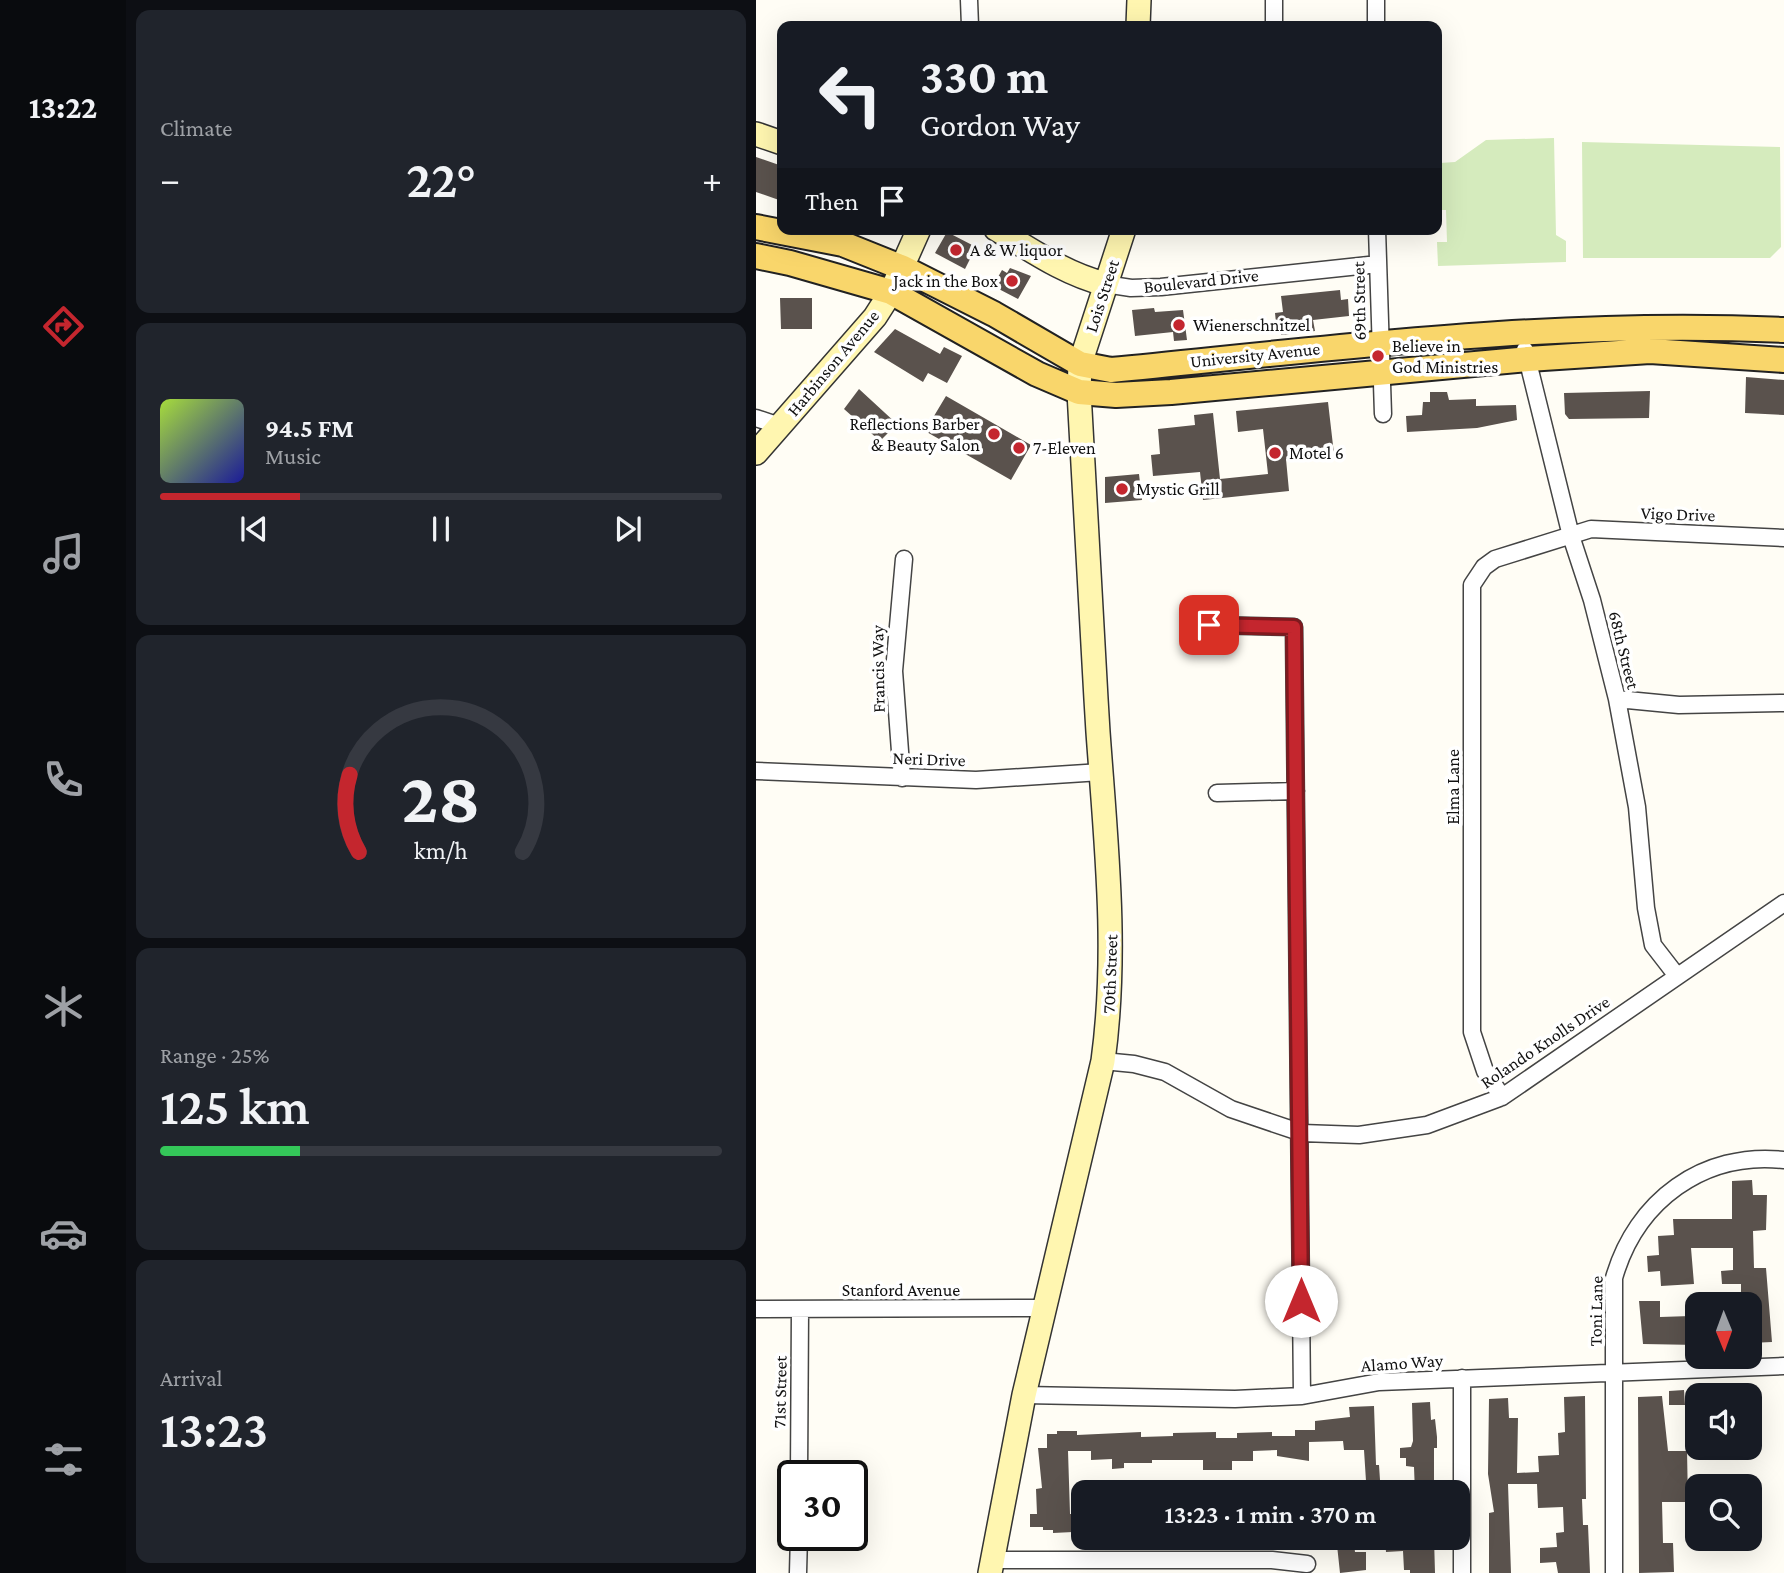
<!DOCTYPE html>
<meta charset="utf-8">
<style>
body{margin:0;font-family:"Crimson Pro",serif;background:#20242c;color:#f1f3f6;height:100vh;display:flex;flex-direction:column;font-size:26px;white-space:nowrap}
*{box-sizing:border-box;margin:0}
p{font-size:23px;color:#9ea1a6}
.icon{flex:none;width:38px;height:38px;fill:none;stroke:currentColor;stroke-width:2;stroke-linecap:round;stroke-linejoin:round}
.map{position:relative;flex:1;overflow:hidden}
.details{display:flex;flex-direction:column;gap:10px;padding:10px;background:#0d0f14;width:630px}
.details>*{flex:none}
.banner{position:absolute;left:21px;top:21px;width:665px;height:214px;border-radius:14px;box-shadow:0 7px 28px #0002;background:#171b24;color:#f1f3f6;overflow:hidden}
.needle{width:46px;rotate:179deg}
.controls{position:absolute;left:929px;top:1292px;display:grid;gap:14px}
.controls a{display:grid;place-items:center;width:77px;height:77px;border-radius:14px;background:#171b24;box-shadow:0 7px 28px #0002;font-size:35px}
.speed{position:absolute;left:21px;top:1460px;display:flex;gap:14px;font-size:35px;font-weight:700;text-align:center}
.speed>*{display:grid;place-content:center;width:91px;height:91px;border-radius:50%;background:#171b24;box-shadow:0 7px 28px #0002;line-height:1}
.speed .limit{border:4px solid #111;border-radius:10px;background:#fff;color:#111}
.pin{position:absolute;display:grid;place-items:center;width:60px;height:60px;color:#fff;margin:-30px;border-radius:14px;box-shadow:0 4px 10px #0006}
.me{position:absolute;width:77px;margin:-38px;rotate:0deg;stroke-linejoin:round;filter:drop-shadow(0 0 5px #0008)}
.turn{display:flex;align-items:center;gap:24px;height:147px;padding:0 28px;font-size:32px}
.turn .icon{width:91px;height:91px;stroke-width:2.5}
.turn b{display:block;font-size:49px;line-height:60px}
.then{display:flex;align-items:center;height:66px;padding:0 28px;background:#0003;gap:14px;font-size:26px}
.big{font-size:52px;font-weight:600;line-height:1.1}
.details .widget{flex:1;display:flex;flex-direction:column;justify-content:center;gap:10px;min-width:0;padding:0 24px;border-radius:14px;background:#20242c}
.details .dial{align-items:center;gap:0}
.dial svg{height:182px;overflow:visible;fill:none;stroke:#363941;stroke-width:7;stroke-linecap:round;text-anchor:middle}
.dial text{fill:#f1f3f6;stroke:none}
.song{display:flex;align-items:center;gap:21px}
.cover{width:84px;height:84px;border-radius:10px;background:linear-gradient(135deg,hsl(80 70% 55%),hsl(240 70% 35%))}
.played{height:7px;border-radius:4px;background:linear-gradient(90deg,#c4262e 25%,#363941 25%)}
.keys{display:flex;justify-content:space-around;direction:ltr}
.heat{display:flex;justify-content:space-between;align-items:center;font-size:38px;direction:ltr}
.charge{height:10px;border-radius:5px;background:linear-gradient(90deg,#34c759 25%,#363941 0)}
.trip{position:absolute;left:315px;top:1480px;width:399px;height:70px;border-radius:14px;background:#171b24;box-shadow:0 7px 28px #0002;font-weight:600;line-height:70px;text-align:center}
main{display:flex;flex:1;min-height:0}
.tab-bar{display:flex;flex-direction:column;width:126px;justify-content:space-around;align-items:center;background:#090b0e;color:#9ea1a6}
.tab-bar .icon{width:49px;height:49px}
.tab-bar .active{color:#c4262e}
.tab-bar b{font-size:32px;color:#f1f3f6}
.map>svg:first-child{display:block}
</style>
<main>
<nav class="tab-bar">
<b>13:22</b>
<svg class="icon active" aria-label="directions" viewBox="0 0 24 24"><path d="M12 3l9 9-9 9-9-9zM9 14v-3h6M13 9l2 2-2 2"/></svg>
<svg class="icon" aria-label="music" viewBox="0 0 24 24"><path d="M9 18V5l10-2v13"/><circle cx="6" cy="18" r="3"/><circle cx="16" cy="16" r="3"/></svg>
<svg class="icon" aria-label="phone" viewBox="0 0 24 24"><path d="M5 4h4l2 5-3 2q2 4 5 5l2-3 5 2v4C11 20 4 13 5 4z"/></svg>
<svg class="icon" aria-label="climate" viewBox="0 0 24 24"><path d="M12 3v18M4 7l16 10M4 17L20 7"/></svg>
<svg class="icon" aria-label="car" viewBox="0 0 24 24"><path d="M5 17H2v-5l4-1 3-4h7l3 4 3 1v5h-3M9 17h6M6 11h13"/><circle cx="7" cy="17" r="2"/><circle cx="17" cy="17" r="2"/></svg>
<svg class="icon" aria-label="filters" viewBox="0 0 24 24"><path d="M4 7h16M4 17h16"/><circle cx="9" cy="7" r="2"/><circle cx="15" cy="17" r="2"/></svg>
</nav>
<section class="details">
<div class="widget"><p>Climate</p>
<div class="heat"><a>−</a><b class="big">22°</b><a>+</a></div>
</div>
<div class="widget">
<div class="song"><i class="cover"></i><div><b>94.5 FM</b><p>Music</p></div></div>
<div class="played"></div>
<div class="keys"><svg class="icon" aria-label="previous" viewBox="0 0 24 24"><path d="M18 5L8 12l10 7zM5 5v14"/></svg><svg class="icon" aria-label="pause" viewBox="0 0 24 24"><path d="M8 5v14M16 5v14"/></svg><svg class="icon" aria-label="next" viewBox="0 0 24 24"><path d="M6 5l10 7-10 7zM19 5v14"/></svg></div>
</div>
<div class="widget dial"><svg viewBox="0 0 100 80">
<path d="M14 69A42 42 0 1 1 86 69"/>
<path d="M14 69A42 42 0 0 1 10 35" stroke="#c4262e"/>
<text x="50" y="56" font-size="32" font-weight="700">28</text>
<text x="50" y="72" font-size="11">km/h</text>
</svg></div>
<div class="widget"><p>Range · 25%</p><b class="big">125 km</b><div class="charge"></div></div>
<div class="widget"><p>Arrival</p><b class="big">13:23</b></div>
</section>
<div class="map">
<svg width="1028" height="1573" viewBox="0 0 1028 1573">
<rect width="100%" height="100%" fill="#fffdf5"/>
<path fill="#d5ebbd" d="M798,138L800,235L810,241V262L682,266L681,242H691L690,210H684V163L699,162L730,140Z
M826,142L1024,147L1025,247L1014,258H827Z"/>
<path fill="#5a524d" d="M0,157L26,166V190L23,200L0,192Z
M191,232L220,247L209,269L179,253Z
M254,268L275,276L262,299L237,286L246,270L251,273Z
M584,290L585,300L592,299L593,316L557,320L559,331L525,335V332H521L519,313L527,312L525,296Z
M24,298H56V329H25Z
M398,308L399,312L427,310L431,340L418,341L417,332L379,336L376,310Z
M139,329L184,354L188,347L206,356L191,383L172,373L167,382L118,352Z
M990,377L1028,380V415L989,413Z
M103,389L141,424L124,441L88,409Z
M894,391L893,418L813,419L809,414L808,393Z
M674,392H691L693,400L720,399V406L760,405L761,420L721,428L651,432L650,416L666,415L667,402H674Z
M190,396L275,445L255,480L169,431Z
M572,402L578,454L530,459L533,491L447,500L444,472L397,476L395,455L404,454L402,429L439,425L438,415L457,413L464,479L512,474L507,429L482,432L480,411Z
M383,474L386,500L349,503V477Z
M996,1180L997,1195H1011L1010,1230L997,1231L998,1268H1010L1016,1342L994,1343V1304H985V1284H966L965,1271L977,1270V1248H935L938,1284L905,1286L904,1271L892,1272L891,1256L903,1255L902,1236L918,1235L917,1219H976V1181Z
M883,1301H904V1317L935,1316L936,1326L942,1325V1345L887,1344Z
M928,1390L929,1405H913V1391Z
M829,1396L830,1499H826L827,1525H832L834,1573H802L800,1562L784,1563V1548L801,1547L800,1533L808,1532L807,1507L782,1508L781,1484H752L755,1573H733V1513L738,1512L732,1474L733,1399L752,1398L753,1418H762L761,1473L783,1472L782,1456L803,1455L802,1433L809,1432L808,1397Z
M906,1396L912,1451H931L932,1502H906L907,1543H917L918,1572L883,1573L882,1397Z
M674,1402L675,1420L679,1419L681,1437V1448H678V1487L677,1493H659L658,1467L650,1466V1458H644V1448L655,1447L657,1441L656,1403Z
M618,1406L620,1465H623L624,1480L610,1481L608,1450H588L587,1441L553,1442V1461L521,1456V1450L497,1451V1461H476V1470H447V1460H396V1463H368V1468L356,1469V1459L335,1460V1451H312L314,1514H320L317,1532L297,1533V1530H287V1527H274V1514H281L280,1489L286,1488L282,1448H291V1434H301V1431H321V1435L385,1432V1437L417,1436V1433L460,1432V1438H481V1433L516,1432V1436H539V1430H559V1421L594,1417L593,1407Z
M678,1538L679,1573H654V1570H648L647,1551L630,1552L629,1539Z
M598,1544L599,1552H610V1570L584,1573L581,1545Z"/>
<g fill="none" stroke-linecap="round" stroke-linejoin="round">
<g stroke="#444" stroke-width="19">
<path id="street" d="M213,0L214,26
M518,0V26
M620,0V26
M621,229L627,414
M349,284L375,288L405,287L622,264
M769,350L815,536L836,600L861,699L881,807L890,908L897,945L921,976
M0,418L24,426
M453,625L538,627L546,1396
M861,699L923,705L1028,703
M0,771L220,780L345,772
M146,778L138,671L148,559
M461,793L540,791
M347,1061L378,1064L409,1072L475,1109L546,1133L603,1135L671,1125L746,1097L1028,903
M746,1097L729,1071L716,1032V585L728,567L739,559L835,529L1028,538
M0,1309L290,1308
M706,1378V1573
M268,1395L479,1399L546,1396L623,1382L1028,1366
M43,1475L44,1309
M237,1560H516L551,1564
M42,1573L43,1535
M858,1573V1278C880,1201 947,1151 1028,1160"/>
</g>
<g stroke="#333" stroke-width="26">
<path id="secondary" d="M382,26L383,0
M0,134L26,143
M240,229C275,250 309,274 349,284
M0,453L119,317L135,292L163,229
M234,1573L268,1395L347,1061C362,951 350,843 342,732C335,619 330,506 323,392L324,364L368,229"/>
</g>
<g stroke="#222" stroke-width="28">
<path id="primary" d="M0,227L87,244L147,268L238,314L324,364L355,370C580,348 802,319 1028,330
M0,256L34,263L135,292L281,374L323,392L360,395L415,392L772,359L894,351L1028,360"/>
</g>
<use href="#street" stroke="#fff" stroke-width="16"/>
<use href="#secondary" stroke="#fff6b0" stroke-width="23"/>
<use href="#primary" stroke="#f9d66b" stroke-width="24"/>
</g>
<g fill="none" stroke-linecap="round" stroke-linejoin="round">
<g stroke="#7f191e" stroke-width="18">
<path id="route" d="M453,625L538,627L545,1301"/>
</g>
<use href="#route" stroke="#c4262e" stroke-width="12"/>
</g>
<g fill="#c4262e" stroke="#fff" stroke-width="2.5">
<circle cx="200" cy="250" r="7"/>
<circle cx="256" cy="281" r="7"/>
<circle cx="423" cy="325" r="7"/>
<circle cx="622" cy="356" r="7"/>
<circle cx="238" cy="434" r="7"/>
<circle cx="263" cy="448" r="7"/>
<circle cx="519" cy="453" r="7"/>
<circle cx="366" cy="489" r="7"/>
</g>
<g text-anchor="middle" dominant-baseline="central" stroke-width="7" stroke-linejoin="round" paint-order="stroke">
<g font-size="18" fill="#111" stroke="#fff" text-anchor="start">
<text x="214" y="250">A &amp; W liquor</text>
<text x="242" y="281" text-anchor="end">Jack in the Box</text>
<text x="437" y="325">Wienerschnitzel</text>
<text x="636" y="346">Believe in<tspan x="636" dy="21">God Ministries</tspan></text>
<text x="224" y="424" text-anchor="end">Reflections Barber<tspan x="224" dy="21">&amp; Beauty Salon</tspan></text>
<text x="277" y="448">7-Eleven</text>
<text x="533" y="453">Motel 6</text>
<text x="380" y="489">Mystic Grill</text>
</g>
<g font-size="18" fill="#111" stroke="#fff">
<text transform="translate(445 281) rotate(-6)">Boulevard Drive</text>
<text transform="translate(346 296) rotate(-72)">Lois Street</text>
<text transform="translate(603 301) rotate(-91)">69th Street</text>
<text transform="translate(499 355) rotate(-6)">University Avenue</text>
<text transform="translate(77 363) rotate(-50)">Harbinson Avenue</text>
<text transform="translate(922 514) rotate(2)">Vigo Drive</text>
<text transform="translate(868 650) rotate(76)">68th Street</text>
<text transform="translate(122 669) rotate(-91)">Francis Way</text>
<text transform="translate(173 759) rotate(2)">Neri Drive</text>
<text transform="translate(697 787) rotate(-90)">Elma Lane</text>
<text transform="translate(354 974) rotate(-88)">70th Street</text>
<text transform="translate(789 1042) rotate(-34)">Rolando Knolls Drive</text>
<text x="145" y="1290">Stanford Avenue</text>
<text transform="translate(840 1311) rotate(-89)">Toni Lane</text>
<text transform="translate(646 1363) rotate(-4)">Alamo Way</text>
<text transform="translate(24 1392) rotate(-89)">71st Street</text>
</g>
</g>
</svg>
<div class="controls">
<a><svg class="needle" viewBox="-14 -14 28 28"><path d="M0-13l5 13h-10z" fill="#e53935"/><path d="M0 13l5-13h-10z" fill="#9ea1a6"/></svg></a>
<a><svg class="icon" aria-label="sound" viewBox="0 0 24 24"><path d="M4 9h4l5-4v14l-5-4H4zM17 9q2 3 0 6"/></svg></a>
<a><svg class="icon" aria-label="search" viewBox="0 0 24 24"><circle cx="10" cy="10" r="6"/><path d="M15 15l6 6"/></svg></a>
</div>
<div class="speed"><div class="limit">30</div></div>
<div class="pin" style="left:453px;top:625px;background:#d93025"><svg class="icon" aria-label="arrive" viewBox="0 0 24 24"><path d="M6 21V4h12l-3 4 3 4H6"/></svg></div>
<svg class="me" style="left:545px;top:1301px" viewBox="-20 -20 40 40"><circle r="19" fill="#fff"/><path d="M0-13L10 11 0 6-10 11z" fill="#c4262e"/></svg>
<div class="trip">13:23 · 1 min · 370 m</div>
<div class="banner">
<div class="turn"><svg class="icon" aria-label="left" viewBox="0 0 24 24"><path d="M17 20v-9H6M10 6l-5 5 5 5"/></svg><div><b>330 m</b>Gordon Way</div></div>
<div class="then">Then<svg class="icon" aria-label="arrive" viewBox="0 0 24 24"><path d="M6 21V4h12l-3 4 3 4H6"/></svg></div>
</div>
</div>
</main>
